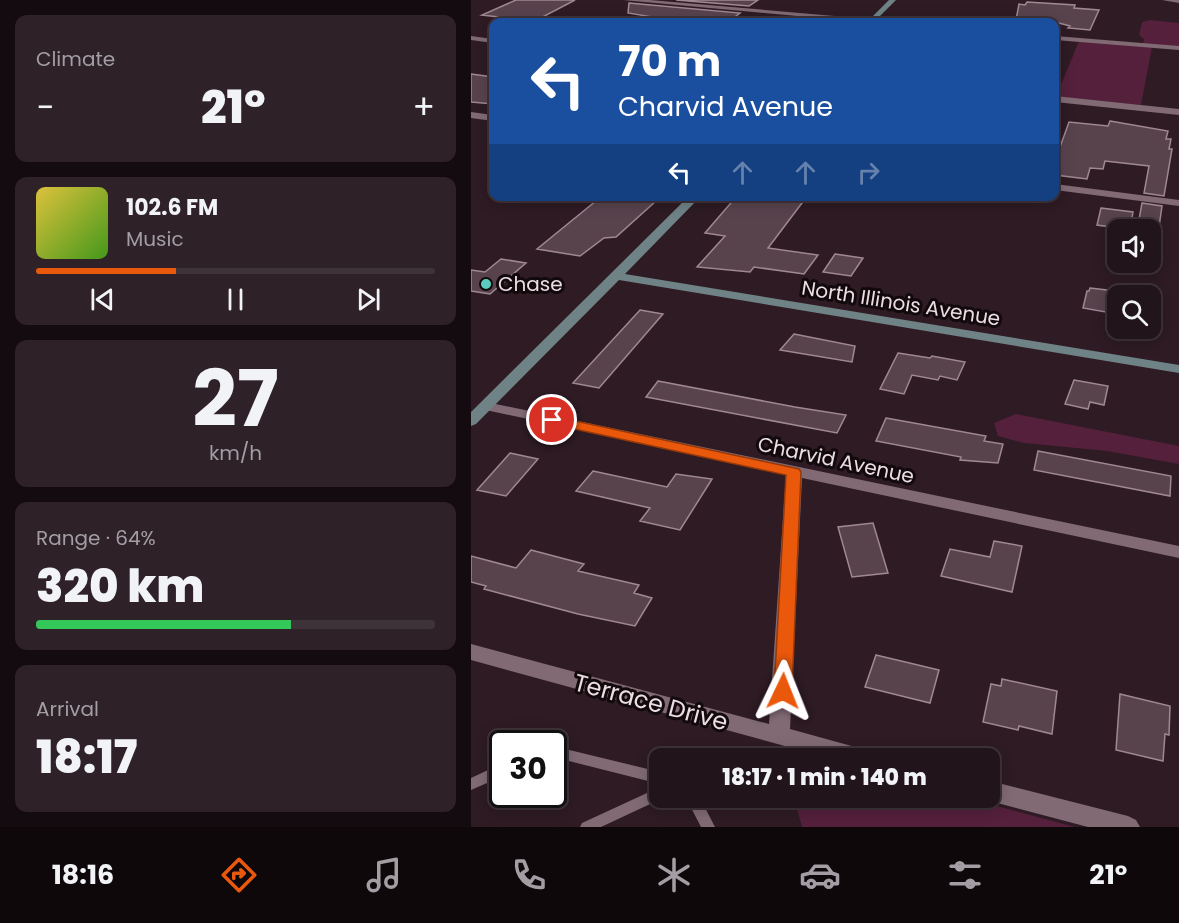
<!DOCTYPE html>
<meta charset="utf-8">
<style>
body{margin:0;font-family:Poppins,sans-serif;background:#2e2128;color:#f1f3f6;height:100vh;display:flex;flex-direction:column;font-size:22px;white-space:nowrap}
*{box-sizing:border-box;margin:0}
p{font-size:20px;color:#a29ea3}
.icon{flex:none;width:33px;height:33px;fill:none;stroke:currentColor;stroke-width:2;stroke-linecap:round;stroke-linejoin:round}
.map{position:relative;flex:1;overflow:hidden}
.panel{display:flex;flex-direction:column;gap:15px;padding:15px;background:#130b0f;width:471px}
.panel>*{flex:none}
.top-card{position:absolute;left:18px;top:18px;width:570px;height:183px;border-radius:12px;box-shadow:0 3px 15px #0003,0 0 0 2px #3f333a;background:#1a4fa0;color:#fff;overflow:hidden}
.controls{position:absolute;left:636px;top:219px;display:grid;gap:12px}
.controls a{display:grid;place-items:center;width:54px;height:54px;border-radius:12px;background:#22141b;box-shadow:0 3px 15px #0003,0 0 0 2px #3f333a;font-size:30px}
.speed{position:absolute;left:18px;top:730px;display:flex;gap:12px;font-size:30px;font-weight:700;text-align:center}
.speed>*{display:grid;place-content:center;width:78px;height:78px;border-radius:50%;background:#22141b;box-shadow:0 3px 15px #0003,0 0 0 2px #3f333a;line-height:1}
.speed .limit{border:3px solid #111;border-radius:9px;background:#fff;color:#111}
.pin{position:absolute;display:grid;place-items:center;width:51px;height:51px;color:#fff;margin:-26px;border:3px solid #fff;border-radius:50%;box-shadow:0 2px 6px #0007}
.me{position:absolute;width:66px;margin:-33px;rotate:2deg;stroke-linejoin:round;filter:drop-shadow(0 0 4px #0008)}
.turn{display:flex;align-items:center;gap:21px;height:126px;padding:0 30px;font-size:27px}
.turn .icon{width:78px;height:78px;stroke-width:2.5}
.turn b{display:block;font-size:42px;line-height:51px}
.lanes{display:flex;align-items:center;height:57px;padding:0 30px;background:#0003;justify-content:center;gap:30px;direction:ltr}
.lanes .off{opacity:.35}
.big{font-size:45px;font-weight:800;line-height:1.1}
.panel .widget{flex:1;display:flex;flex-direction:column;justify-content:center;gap:9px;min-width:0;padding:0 21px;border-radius:12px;background:#2e2128}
.panel .dial{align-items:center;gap:0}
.dial b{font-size:78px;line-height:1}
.song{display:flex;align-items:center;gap:18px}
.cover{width:72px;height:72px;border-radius:9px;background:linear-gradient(135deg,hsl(50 70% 55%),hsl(100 70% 35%))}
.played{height:6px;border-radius:3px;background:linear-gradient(90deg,#ea580c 35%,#3f333a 35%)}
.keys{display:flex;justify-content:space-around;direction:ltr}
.heat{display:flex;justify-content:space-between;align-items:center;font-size:33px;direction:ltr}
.charge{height:9px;border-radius:4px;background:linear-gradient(90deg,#34c759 64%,#3f333a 0)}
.trip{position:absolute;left:178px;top:748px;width:351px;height:60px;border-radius:12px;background:#22141b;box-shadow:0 3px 15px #0003,0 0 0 2px #3f333a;font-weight:800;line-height:60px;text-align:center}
.tabs{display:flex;height:96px;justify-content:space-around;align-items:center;background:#0e080b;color:#a29ea3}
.tabs .icon{width:42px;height:42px}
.tabs .selected{color:#ea580c}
.tabs b{font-size:27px;color:#f1f3f6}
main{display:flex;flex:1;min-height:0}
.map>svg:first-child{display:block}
</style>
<main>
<section class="panel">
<div class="widget"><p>Climate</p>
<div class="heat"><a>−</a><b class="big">21°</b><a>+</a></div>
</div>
<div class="widget">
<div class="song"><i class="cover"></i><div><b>102.6 FM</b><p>Music</p></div></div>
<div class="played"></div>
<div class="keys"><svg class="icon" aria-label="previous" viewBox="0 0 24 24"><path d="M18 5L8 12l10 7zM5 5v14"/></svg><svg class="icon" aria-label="pause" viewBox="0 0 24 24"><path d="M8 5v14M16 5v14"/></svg><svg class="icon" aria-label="next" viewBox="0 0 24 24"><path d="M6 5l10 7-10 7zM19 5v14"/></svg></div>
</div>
<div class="widget dial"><b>27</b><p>km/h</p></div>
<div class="widget"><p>Range · 64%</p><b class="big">320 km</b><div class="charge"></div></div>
<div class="widget"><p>Arrival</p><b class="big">18:17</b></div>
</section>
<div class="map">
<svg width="708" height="827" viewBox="0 0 708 827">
<rect width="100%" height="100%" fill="#2e1b24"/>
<path fill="#54203c" d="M679,20L708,23V47L672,44L673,39L668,35L671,22Z
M608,41L681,47L670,105L588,97L587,92Z
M545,414L708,446V464L636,451L553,443L527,436L523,423Z
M323,798H495L604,827H331Z"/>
<path fill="#58434d" stroke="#a08893" stroke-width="1.5" d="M45,0H104L64,21L11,15Z
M205,0H287L278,6Z
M556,2L604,5L603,8L628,10L619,30L597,28L599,26L584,22L545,20L548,4L554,5Z
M158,3L269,13L257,22L181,17L157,13Z
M0,74L22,77V104L0,102Z
M639,121L697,131L695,139H700L698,149H701L693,196L673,193L678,166L634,161L632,169L619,168L616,179L584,175V161L598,122L637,126Z
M131,196L150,199L152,196H183L179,200L185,201L145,237L133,238L109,256L66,249Z
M310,196L334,199L297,248L347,255L333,274L283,267L279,272L226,267L254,236L234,233L265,197L305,202Z
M671,203L691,206L688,227L667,225Z
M630,208L662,212L659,230H640V227L626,225Z
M364,254L392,258L380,276L352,272Z
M30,259L55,263L19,294L0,291V270L14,272Z
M619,288L644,291L640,313L612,308L616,291H618Z
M169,310L192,314L128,388L102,383Z
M323,334L384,346L381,362L309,350Z
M427,353L459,358L461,356L494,362L486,380L469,376L467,380L441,375L433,394L409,389Z
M603,380L637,386L633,405L619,402L617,409L594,404Z
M187,381L324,407L375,415L366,433L175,397Z
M415,418L515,436L513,441L532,444L527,463L489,460L490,457L405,441Z
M567,451L700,476L699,496L563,470Z
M39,453L67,459L35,496L6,490Z
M122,471L196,487L205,474L241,479L209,530L169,521L179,508L105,491Z
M402,523L417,573L381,577L367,527Z
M523,541L551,546L541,592L470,576L479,549L519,557Z
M60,550L113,564L107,571L168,585L163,593L181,598L164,626L107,614L13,589L15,586L0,582V556L45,568Z
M405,655L468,670L459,703L394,687Z
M531,679L586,691L581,734L548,726L547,730L512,722L520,684L530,686Z
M649,694L699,706L698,735L694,734L692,761L645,750Z"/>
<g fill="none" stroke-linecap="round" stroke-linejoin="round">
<path fill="#816a74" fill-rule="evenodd" d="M82,746L189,772V784L82,757Z
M32,763V776L0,790V778Z
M189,787V798H192L130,827H109L111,823Z
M215,798H229L244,827H230Z"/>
<path fill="#816a74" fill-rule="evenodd" d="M152,0H179L410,20L414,22H391Z
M691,0H708V3Z
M0,36L22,39V43L0,40Z
M584,36L708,46V50L584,40Z
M584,96L708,109V115L584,102Z
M0,112L22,115V121L0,118Z
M584,184L708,200V206L584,190Z
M15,402L708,546V558L331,478L319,729L395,750L403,752L406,759H361L0,660V644L298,724L315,474L10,409L8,406Z
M519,781L657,816L665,820L669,827H617L519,801L511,798H519Z"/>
<path fill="#6f8386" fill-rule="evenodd" d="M418,0H425L403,22H396Z
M218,196H230L154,274L708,365V373L148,280L5,424L0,426V412Z"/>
</g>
<path fill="#ea580c" stroke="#983908" stroke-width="1.5" d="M81,416L328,469L330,472L321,691L319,696L312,699L305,696L303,691L315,475L76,423L74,420Z"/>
<circle fill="#59cebf" stroke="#11090c" stroke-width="2" cx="15" cy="284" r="6"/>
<g text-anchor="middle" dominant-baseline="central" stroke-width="6" stroke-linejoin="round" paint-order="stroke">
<g font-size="20" fill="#ecdee4" stroke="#11090c" text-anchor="start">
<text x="27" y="284">Chase</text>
</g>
<g font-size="20" fill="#ecdee4" stroke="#11090c">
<text transform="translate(430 303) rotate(9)">North Illinois Avenue</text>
<text transform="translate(365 460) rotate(12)">Charvid Avenue</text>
</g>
<g font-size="24" fill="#ecdee4" stroke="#11090c">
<text transform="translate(180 702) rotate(15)">Terrace Drive</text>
</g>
</g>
</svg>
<div class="controls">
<a><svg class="icon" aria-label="sound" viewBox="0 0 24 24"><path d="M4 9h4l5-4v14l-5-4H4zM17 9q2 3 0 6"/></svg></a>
<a><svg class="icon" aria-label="search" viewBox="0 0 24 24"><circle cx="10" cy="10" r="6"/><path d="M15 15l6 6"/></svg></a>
</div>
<div class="speed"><div class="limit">30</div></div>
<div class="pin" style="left:81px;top:420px;background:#d93025"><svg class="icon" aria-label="arrive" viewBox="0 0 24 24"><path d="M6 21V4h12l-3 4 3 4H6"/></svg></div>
<svg class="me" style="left:312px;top:691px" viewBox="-20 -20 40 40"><path d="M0-17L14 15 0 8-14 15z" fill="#ea580c" stroke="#fff" stroke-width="4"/></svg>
<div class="trip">18:17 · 1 min · 140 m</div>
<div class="top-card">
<div class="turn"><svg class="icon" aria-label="left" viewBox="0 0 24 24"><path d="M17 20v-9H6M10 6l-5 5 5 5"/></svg><div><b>70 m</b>Charvid Avenue</div></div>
<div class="lanes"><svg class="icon" aria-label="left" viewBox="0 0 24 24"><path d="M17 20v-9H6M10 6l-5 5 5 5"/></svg><svg class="icon off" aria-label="ahead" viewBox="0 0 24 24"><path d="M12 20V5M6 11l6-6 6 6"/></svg><svg class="icon off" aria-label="ahead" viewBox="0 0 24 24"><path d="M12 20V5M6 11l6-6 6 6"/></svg><svg class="icon off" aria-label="right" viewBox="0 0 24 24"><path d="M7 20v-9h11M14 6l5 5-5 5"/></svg></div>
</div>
</div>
</main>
<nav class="tabs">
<b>18:16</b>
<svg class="icon selected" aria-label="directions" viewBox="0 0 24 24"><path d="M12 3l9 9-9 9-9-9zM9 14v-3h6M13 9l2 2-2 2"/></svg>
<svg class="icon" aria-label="music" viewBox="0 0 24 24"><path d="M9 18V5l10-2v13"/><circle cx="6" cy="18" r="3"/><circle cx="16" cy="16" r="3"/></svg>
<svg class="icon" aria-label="phone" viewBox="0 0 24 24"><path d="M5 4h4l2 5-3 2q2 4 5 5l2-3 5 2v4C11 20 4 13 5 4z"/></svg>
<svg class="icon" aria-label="climate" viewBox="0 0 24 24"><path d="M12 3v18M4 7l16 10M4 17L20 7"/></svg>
<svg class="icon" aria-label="car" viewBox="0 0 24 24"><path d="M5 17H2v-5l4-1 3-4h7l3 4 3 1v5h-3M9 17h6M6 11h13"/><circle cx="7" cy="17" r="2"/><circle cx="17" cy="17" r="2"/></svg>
<svg class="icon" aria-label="filters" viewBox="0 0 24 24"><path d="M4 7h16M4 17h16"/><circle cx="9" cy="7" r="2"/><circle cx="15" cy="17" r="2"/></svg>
<b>21°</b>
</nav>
